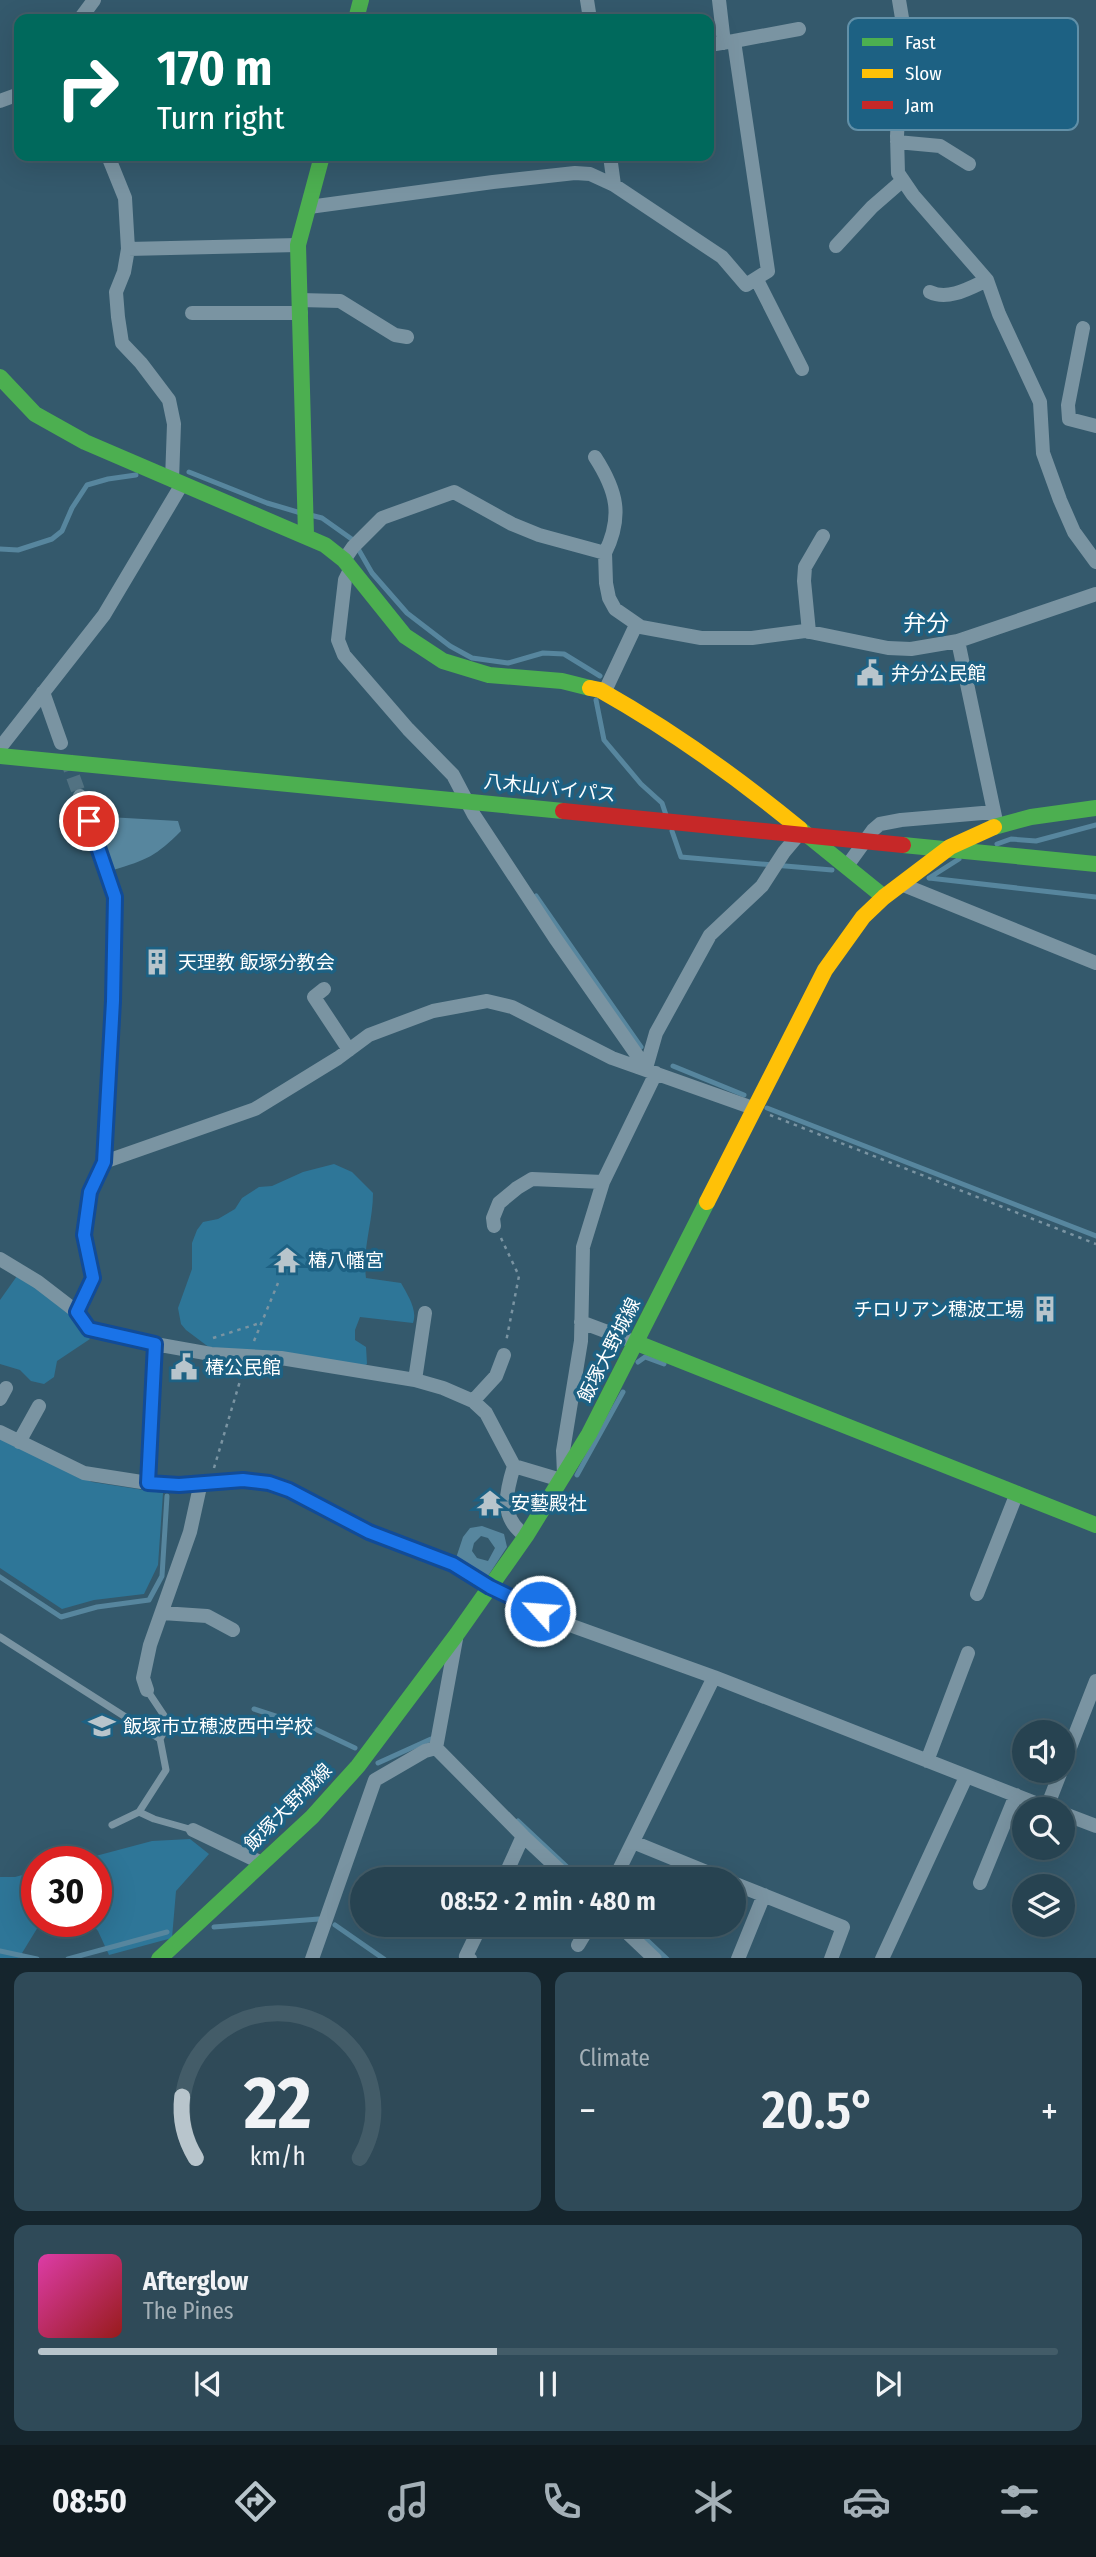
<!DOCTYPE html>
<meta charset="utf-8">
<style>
body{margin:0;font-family:"Fira Sans Condensed","Noto Sans JP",sans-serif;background:#2f4a58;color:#f1f3f6;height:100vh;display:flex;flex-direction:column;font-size:26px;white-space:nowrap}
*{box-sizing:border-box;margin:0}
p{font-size:23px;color:#a4b0b7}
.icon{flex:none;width:38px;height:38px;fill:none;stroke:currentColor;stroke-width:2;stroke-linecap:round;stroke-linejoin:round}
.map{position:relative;height:1958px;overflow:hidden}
.side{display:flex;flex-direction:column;gap:14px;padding:14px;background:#15252d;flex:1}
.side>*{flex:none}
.hud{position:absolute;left:14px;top:14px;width:700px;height:147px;border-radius:14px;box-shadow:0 7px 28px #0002,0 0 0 2px #435c68;background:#00695c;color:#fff;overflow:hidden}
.fabs{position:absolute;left:1012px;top:1720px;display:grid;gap:14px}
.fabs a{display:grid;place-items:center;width:63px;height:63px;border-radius:50%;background:#274351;box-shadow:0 7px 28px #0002,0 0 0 2px #435c68;font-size:35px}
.speed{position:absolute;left:21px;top:1846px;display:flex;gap:14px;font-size:35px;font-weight:700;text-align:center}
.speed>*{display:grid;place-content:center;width:91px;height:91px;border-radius:50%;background:#274351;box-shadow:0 7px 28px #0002,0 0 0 2px #435c68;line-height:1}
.speed .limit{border:10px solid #d22;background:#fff;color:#111}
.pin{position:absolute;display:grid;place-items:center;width:60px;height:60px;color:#fff;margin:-30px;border:4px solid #fff;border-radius:50%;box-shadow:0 2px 7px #0007}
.me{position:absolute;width:77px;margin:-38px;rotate:296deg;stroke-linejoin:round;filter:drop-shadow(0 0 5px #0008)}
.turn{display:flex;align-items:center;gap:24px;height:147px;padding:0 28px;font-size:32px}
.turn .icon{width:91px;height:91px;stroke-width:2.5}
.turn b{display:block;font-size:49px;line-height:60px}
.big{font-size:52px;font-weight:600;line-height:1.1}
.side .card{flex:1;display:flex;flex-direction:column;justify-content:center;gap:10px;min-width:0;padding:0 24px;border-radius:14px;background:#2f4a58}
.side .dial{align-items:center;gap:0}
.dial svg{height:182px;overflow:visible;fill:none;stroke:#435c68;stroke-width:7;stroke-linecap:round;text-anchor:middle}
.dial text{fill:#f1f3f6;stroke:none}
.song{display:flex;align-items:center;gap:21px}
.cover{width:84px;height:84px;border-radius:10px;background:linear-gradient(135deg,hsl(320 70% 55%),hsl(0 70% 35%))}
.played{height:7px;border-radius:4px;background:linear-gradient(90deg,#b8c5cc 45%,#435c68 45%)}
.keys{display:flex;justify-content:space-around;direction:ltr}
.heat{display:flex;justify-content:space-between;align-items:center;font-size:38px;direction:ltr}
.side .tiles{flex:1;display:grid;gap:14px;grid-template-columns:1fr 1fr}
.card:last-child{grid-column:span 2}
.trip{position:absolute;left:350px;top:1867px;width:396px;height:70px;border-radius:35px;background:#274351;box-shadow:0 7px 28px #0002,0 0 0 2px #435c68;font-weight:600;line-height:70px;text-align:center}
.tabs{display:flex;height:112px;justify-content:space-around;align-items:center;background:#101b20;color:#a4b0b7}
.tabs .icon{width:49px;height:49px}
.tabs .on{color:#b8c5cc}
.tabs b{font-size:32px;color:#f1f3f6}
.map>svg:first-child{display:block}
</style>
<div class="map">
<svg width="1096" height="1959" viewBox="0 0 1096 1959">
<rect width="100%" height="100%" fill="#34596c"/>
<path fill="#2e7698" d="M334,1164L352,1172L373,1193C373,1222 362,1249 366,1278L401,1283C407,1294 418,1310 413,1323L360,1317L355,1330V1340L366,1347L367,1364L359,1369L214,1351L186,1330L181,1324L178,1308L192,1269V1243L197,1230L203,1222L218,1219L235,1209L242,1198L259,1187L272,1186L303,1172Z
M17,1276L45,1292L74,1315L90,1339L57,1361L54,1377L44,1384L31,1381L20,1370L0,1364V1300Z
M0,1437L92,1482L163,1493L158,1565L144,1594L94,1600L62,1609L0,1568Z
M190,1839L209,1854L176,1891L172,1938L109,1955L98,1931L90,1922H96V1862H73L152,1841Z
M37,1871V1922H41L19,1958H0V1877H15Z"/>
<path fill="#57869e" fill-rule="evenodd" d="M91,816L178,821L181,831C156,856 147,860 113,870Z
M482,1526L504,1534L507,1547L488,1576L455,1561L463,1537L470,1528ZM481,1536L488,1538L495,1548L488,1561L477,1558L472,1551L474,1543Z"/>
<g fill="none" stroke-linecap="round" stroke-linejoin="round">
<path stroke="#57869e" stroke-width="5" d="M189,472L267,503L301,513
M310,515L322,518L353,540L372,573L407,613L450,646L472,658L508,663L543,653L564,654L600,676
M0,549L18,550L52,539L62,531L72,508L87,485L108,479L136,475
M596,700L604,740L641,784L662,803L666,815
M672,831L681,857L832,870
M997,844L1011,839L1036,841L1096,825
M929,878L959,859
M929,878L1096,897
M536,896L641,1047
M673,1066L744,1095
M767,1108L1096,1236
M638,1362L645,1357L664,1364
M577,1475L623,1392
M0,1577L61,1617L97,1607L149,1600L162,1576L167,1496
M254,1709L315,1729L355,1748
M378,1763L431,1739
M518,1821L581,1880
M335,1925L384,1959
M631,1925L667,1959
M214,1927L319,1919
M0,1951L37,1959
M68,1959L167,1932"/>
<path stroke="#527282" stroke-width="14" stroke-dasharray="14 7" stroke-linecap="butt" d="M66,757L80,796"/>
<path stroke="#7a94a2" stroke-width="2.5" stroke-dasharray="3.5 5" stroke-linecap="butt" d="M770,1115L1096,1244
M501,1238L519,1276L506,1342
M213,1338L260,1323
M254,1341L278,1283
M214,1468L243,1371"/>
<path stroke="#7a94a2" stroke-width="7" d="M0,1637L160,1739
M147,1690L167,1720V1726L160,1739L166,1770L139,1812L154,1819L193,1830
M112,1825L139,1812"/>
<path stroke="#7a94a2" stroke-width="14" d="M587,0L590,19
M719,0L724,43
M899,0L903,24L897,136L898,173L913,195L987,280L999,314L1040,402L1043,453L1060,500L1074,532L1096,562
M80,19L94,0
M734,41L799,29
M0,101L19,94
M897,142L940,146L969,164
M108,156L125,198L128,249L298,245
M610,156L614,185
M309,207L493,182L575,173L590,174L614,185L722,257L746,285L768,271L734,41L709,45
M836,246L872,207L903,180
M128,249L124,272L116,292L118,317L122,343L141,363L169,400L174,424L172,480
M757,280L802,369
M930,292C948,301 970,288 987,280
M300,300L340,301L395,335L407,337
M192,313H301
M1083,328L1068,405L1069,419L1096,426
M595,457C617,491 623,516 605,553
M344,560L353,547L382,518L454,492L512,524L539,535L605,553L606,583L609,598L615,609L641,627L701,638H752L805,631L888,648L911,649L958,641L1096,594
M351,568L345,580L338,640L344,655L408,729L453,775L474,815L555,938L646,1068
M809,632L804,581L805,567L823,536
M958,641L997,826
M43,692L61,743
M604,693L636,625
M3,744L104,615L182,484
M847,866L873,830L880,824L901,820L994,812
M901,884L1096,963
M324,989L314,997L349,1050
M646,1068L656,1033L710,935L762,886L784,852L800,833
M104,1162L255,1109L338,1058L369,1035L433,1011L487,1001L512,1007L612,1058L753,1108
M494,1226L493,1218L499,1203L517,1188L532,1179L603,1182
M0,1259L38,1282L77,1312L89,1329L155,1344L148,1483L179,1485L243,1480L269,1483L289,1490L369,1532L453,1564L490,1587L564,1623L714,1677L1053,1810
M77,1312L83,1303L93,1278L84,1235L90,1192L104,1162L113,1001L115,897L80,796
M581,1322L637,1343
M155,1344L211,1354L281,1358L415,1380L443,1388L473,1401L486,1413L514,1466L561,1480
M415,1380L425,1313
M0,1399L6,1388
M473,1401L496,1376L504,1355
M0,1432L84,1473L148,1483
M19,1442L39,1406
M514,1466C506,1492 499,1518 526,1536
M564,1474L563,1451L581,1341L583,1247L603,1182L656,1073
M977,1594L1017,1493
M162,1613L207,1616L233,1630
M147,1690L143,1678L150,1645L190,1532L201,1482
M436,1748L523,1836L570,1880
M436,1748L456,1639
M927,1761L968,1653
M1062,1768L1096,1681
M1047,1807L1061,1771
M1062,1813L1096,1826
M193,1830L262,1863
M633,1842L726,1880
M503,1880L523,1836
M614,1880L714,1677
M733,1883L843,1927L831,1959
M980,1883L1016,1795
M619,1925L655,1959
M578,1945L590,1925
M312,1959L375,1780L425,1751L436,1748
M470,1959L466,1956L481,1925
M738,1959L764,1895
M882,1959L966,1777"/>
<path stroke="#4caf50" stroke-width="16" d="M356,19L361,0
M0,377L35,414L85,442L325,545L344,560L405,636L443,661L489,675L562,681L590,688
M306,535L298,245L322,156
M0,756L563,811
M994,827L1031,817L1096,808
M800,829L884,897
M903,845L1096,864
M637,1343L1096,1525
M159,1959L312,1817L358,1766L457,1634L526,1536L589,1434L707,1202"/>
<path stroke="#ffc107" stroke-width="16" d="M590,688L600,690C671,730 737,777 800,829
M707,1202L825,970L863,917L884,897L950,847L994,827"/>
<path stroke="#c62828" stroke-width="16" d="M563,811L903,845"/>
</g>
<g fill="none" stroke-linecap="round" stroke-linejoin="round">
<g stroke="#114b97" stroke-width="18">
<path id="route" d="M89,821L115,897L113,1001L104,1162L90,1192L84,1235L93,1278L77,1312L89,1329L155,1344L148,1483L179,1485L243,1480L269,1483L289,1490L369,1532L453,1564L490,1587L540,1611"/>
</g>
<use href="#route" stroke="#1a73e8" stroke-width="12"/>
</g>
<defs>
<g id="civic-bare" transform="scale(2.1)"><path d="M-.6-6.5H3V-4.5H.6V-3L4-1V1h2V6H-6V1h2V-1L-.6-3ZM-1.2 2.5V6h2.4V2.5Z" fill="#b8c5cc" stroke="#1d6183" stroke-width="2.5" paint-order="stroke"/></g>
<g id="building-bare" transform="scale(2.1)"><path d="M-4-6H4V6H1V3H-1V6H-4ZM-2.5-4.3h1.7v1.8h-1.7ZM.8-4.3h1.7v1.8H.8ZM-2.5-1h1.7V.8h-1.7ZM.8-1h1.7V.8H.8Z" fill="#b8c5cc" stroke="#1d6183" stroke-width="2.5" paint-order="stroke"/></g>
<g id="temple-bare" transform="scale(2.1)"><path d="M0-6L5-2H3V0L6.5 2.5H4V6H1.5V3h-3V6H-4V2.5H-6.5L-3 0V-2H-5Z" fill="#b8c5cc" stroke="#1d6183" stroke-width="2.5" paint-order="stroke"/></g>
<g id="school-bare" transform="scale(2.1)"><path d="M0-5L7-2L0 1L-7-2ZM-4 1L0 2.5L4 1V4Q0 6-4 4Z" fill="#b8c5cc" stroke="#1d6183" stroke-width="2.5" paint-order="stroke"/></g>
</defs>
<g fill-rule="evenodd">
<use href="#civic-bare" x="870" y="673"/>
<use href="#building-bare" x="157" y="962"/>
<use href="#temple-bare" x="287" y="1260"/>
<use href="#building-bare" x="1045" y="1309"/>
<use href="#civic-bare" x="184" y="1367"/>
<use href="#temple-bare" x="490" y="1503"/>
<use href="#school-bare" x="102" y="1726"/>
</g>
<g text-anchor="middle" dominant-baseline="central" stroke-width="7" stroke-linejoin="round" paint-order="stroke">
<g font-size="19" fill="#fff" stroke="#1d6183" text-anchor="start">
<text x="891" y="673">弁分公民館</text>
<text x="178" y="962">天理教 飯塚分教会</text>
<text x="308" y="1260">椿八幡宮</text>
<text x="1024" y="1309" text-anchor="end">チロリアン穂波工場</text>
<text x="205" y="1367">椿公民館</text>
<text x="511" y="1503">安藝殿社</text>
<text x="123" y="1726">飯塚市立穂波西中学校</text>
</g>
<g font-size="19" fill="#fff" stroke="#1d6183">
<text transform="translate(550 788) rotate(6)">八木山バイパス</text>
<text transform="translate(609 1350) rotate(-63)">飯塚大野城線</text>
<text transform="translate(288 1807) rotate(-45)">飯塚大野城線</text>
</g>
<g font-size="23" fill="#fff" stroke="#1d6183">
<text x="926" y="623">弁分</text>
</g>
</g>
<rect x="848" y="18" width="230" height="112" rx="10" fill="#1d6183" stroke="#6190a8" stroke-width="2"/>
<rect x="862" y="38" width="31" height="8" fill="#4caf50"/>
<rect x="862" y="69" width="31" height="9" fill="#ffc107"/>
<rect x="862" y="101" width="31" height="8" fill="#c62828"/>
<g font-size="19" fill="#fff">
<text x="905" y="49">Fast</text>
<text x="905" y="80">Slow</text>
<text x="905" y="112">Jam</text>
</g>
</svg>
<div class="fabs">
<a><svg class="icon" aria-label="sound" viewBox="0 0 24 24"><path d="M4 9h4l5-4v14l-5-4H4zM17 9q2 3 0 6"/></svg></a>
<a><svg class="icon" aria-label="search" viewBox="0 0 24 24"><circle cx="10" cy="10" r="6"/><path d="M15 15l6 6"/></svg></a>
<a><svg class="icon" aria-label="layers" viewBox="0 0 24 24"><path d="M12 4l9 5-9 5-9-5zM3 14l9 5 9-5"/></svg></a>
</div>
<div class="speed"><div class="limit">30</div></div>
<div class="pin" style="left:89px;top:821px;background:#d93025"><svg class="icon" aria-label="arrive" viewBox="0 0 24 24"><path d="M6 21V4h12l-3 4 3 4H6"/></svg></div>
<svg class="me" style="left:540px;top:1611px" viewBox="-20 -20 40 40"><circle r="17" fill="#1a73e8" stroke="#fff" stroke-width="3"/><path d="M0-11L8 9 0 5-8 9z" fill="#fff"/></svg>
<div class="trip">08:52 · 2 min · 480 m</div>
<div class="hud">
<div class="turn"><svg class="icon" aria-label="right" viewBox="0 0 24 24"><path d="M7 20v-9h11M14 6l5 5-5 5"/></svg><div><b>170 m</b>Turn right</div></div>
</div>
</div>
<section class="side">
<div class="tiles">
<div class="card dial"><svg viewBox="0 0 100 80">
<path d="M14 69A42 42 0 1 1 86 69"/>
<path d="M14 69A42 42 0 0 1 8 42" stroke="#b8c5cc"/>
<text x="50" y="56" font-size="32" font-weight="700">22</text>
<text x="50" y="72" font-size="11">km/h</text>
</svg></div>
<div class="card"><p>Climate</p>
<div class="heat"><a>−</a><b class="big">20.5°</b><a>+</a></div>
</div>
<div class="card">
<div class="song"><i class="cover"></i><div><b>Afterglow</b><p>The Pines</p></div></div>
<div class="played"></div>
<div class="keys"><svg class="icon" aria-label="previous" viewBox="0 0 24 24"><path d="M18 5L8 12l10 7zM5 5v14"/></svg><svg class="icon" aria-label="pause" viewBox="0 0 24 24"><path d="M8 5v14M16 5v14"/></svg><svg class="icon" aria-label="next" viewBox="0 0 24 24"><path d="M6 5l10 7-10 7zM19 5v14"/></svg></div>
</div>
</div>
</section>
<nav class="tabs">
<b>08:50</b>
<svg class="icon on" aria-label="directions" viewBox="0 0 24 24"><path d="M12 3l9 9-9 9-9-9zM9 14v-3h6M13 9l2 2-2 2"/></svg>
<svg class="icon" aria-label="music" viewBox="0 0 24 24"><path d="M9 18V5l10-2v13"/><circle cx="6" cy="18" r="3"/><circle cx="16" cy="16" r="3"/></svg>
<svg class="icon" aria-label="phone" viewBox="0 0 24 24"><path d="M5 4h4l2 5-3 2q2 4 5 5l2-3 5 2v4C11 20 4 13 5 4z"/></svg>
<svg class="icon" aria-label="climate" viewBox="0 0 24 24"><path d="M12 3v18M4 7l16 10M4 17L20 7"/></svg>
<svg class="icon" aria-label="car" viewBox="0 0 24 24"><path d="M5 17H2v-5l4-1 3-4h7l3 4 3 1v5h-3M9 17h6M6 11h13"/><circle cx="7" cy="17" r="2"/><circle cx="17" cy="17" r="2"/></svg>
<svg class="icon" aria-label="filters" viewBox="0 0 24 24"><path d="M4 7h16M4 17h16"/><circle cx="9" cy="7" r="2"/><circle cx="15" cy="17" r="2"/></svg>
</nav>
